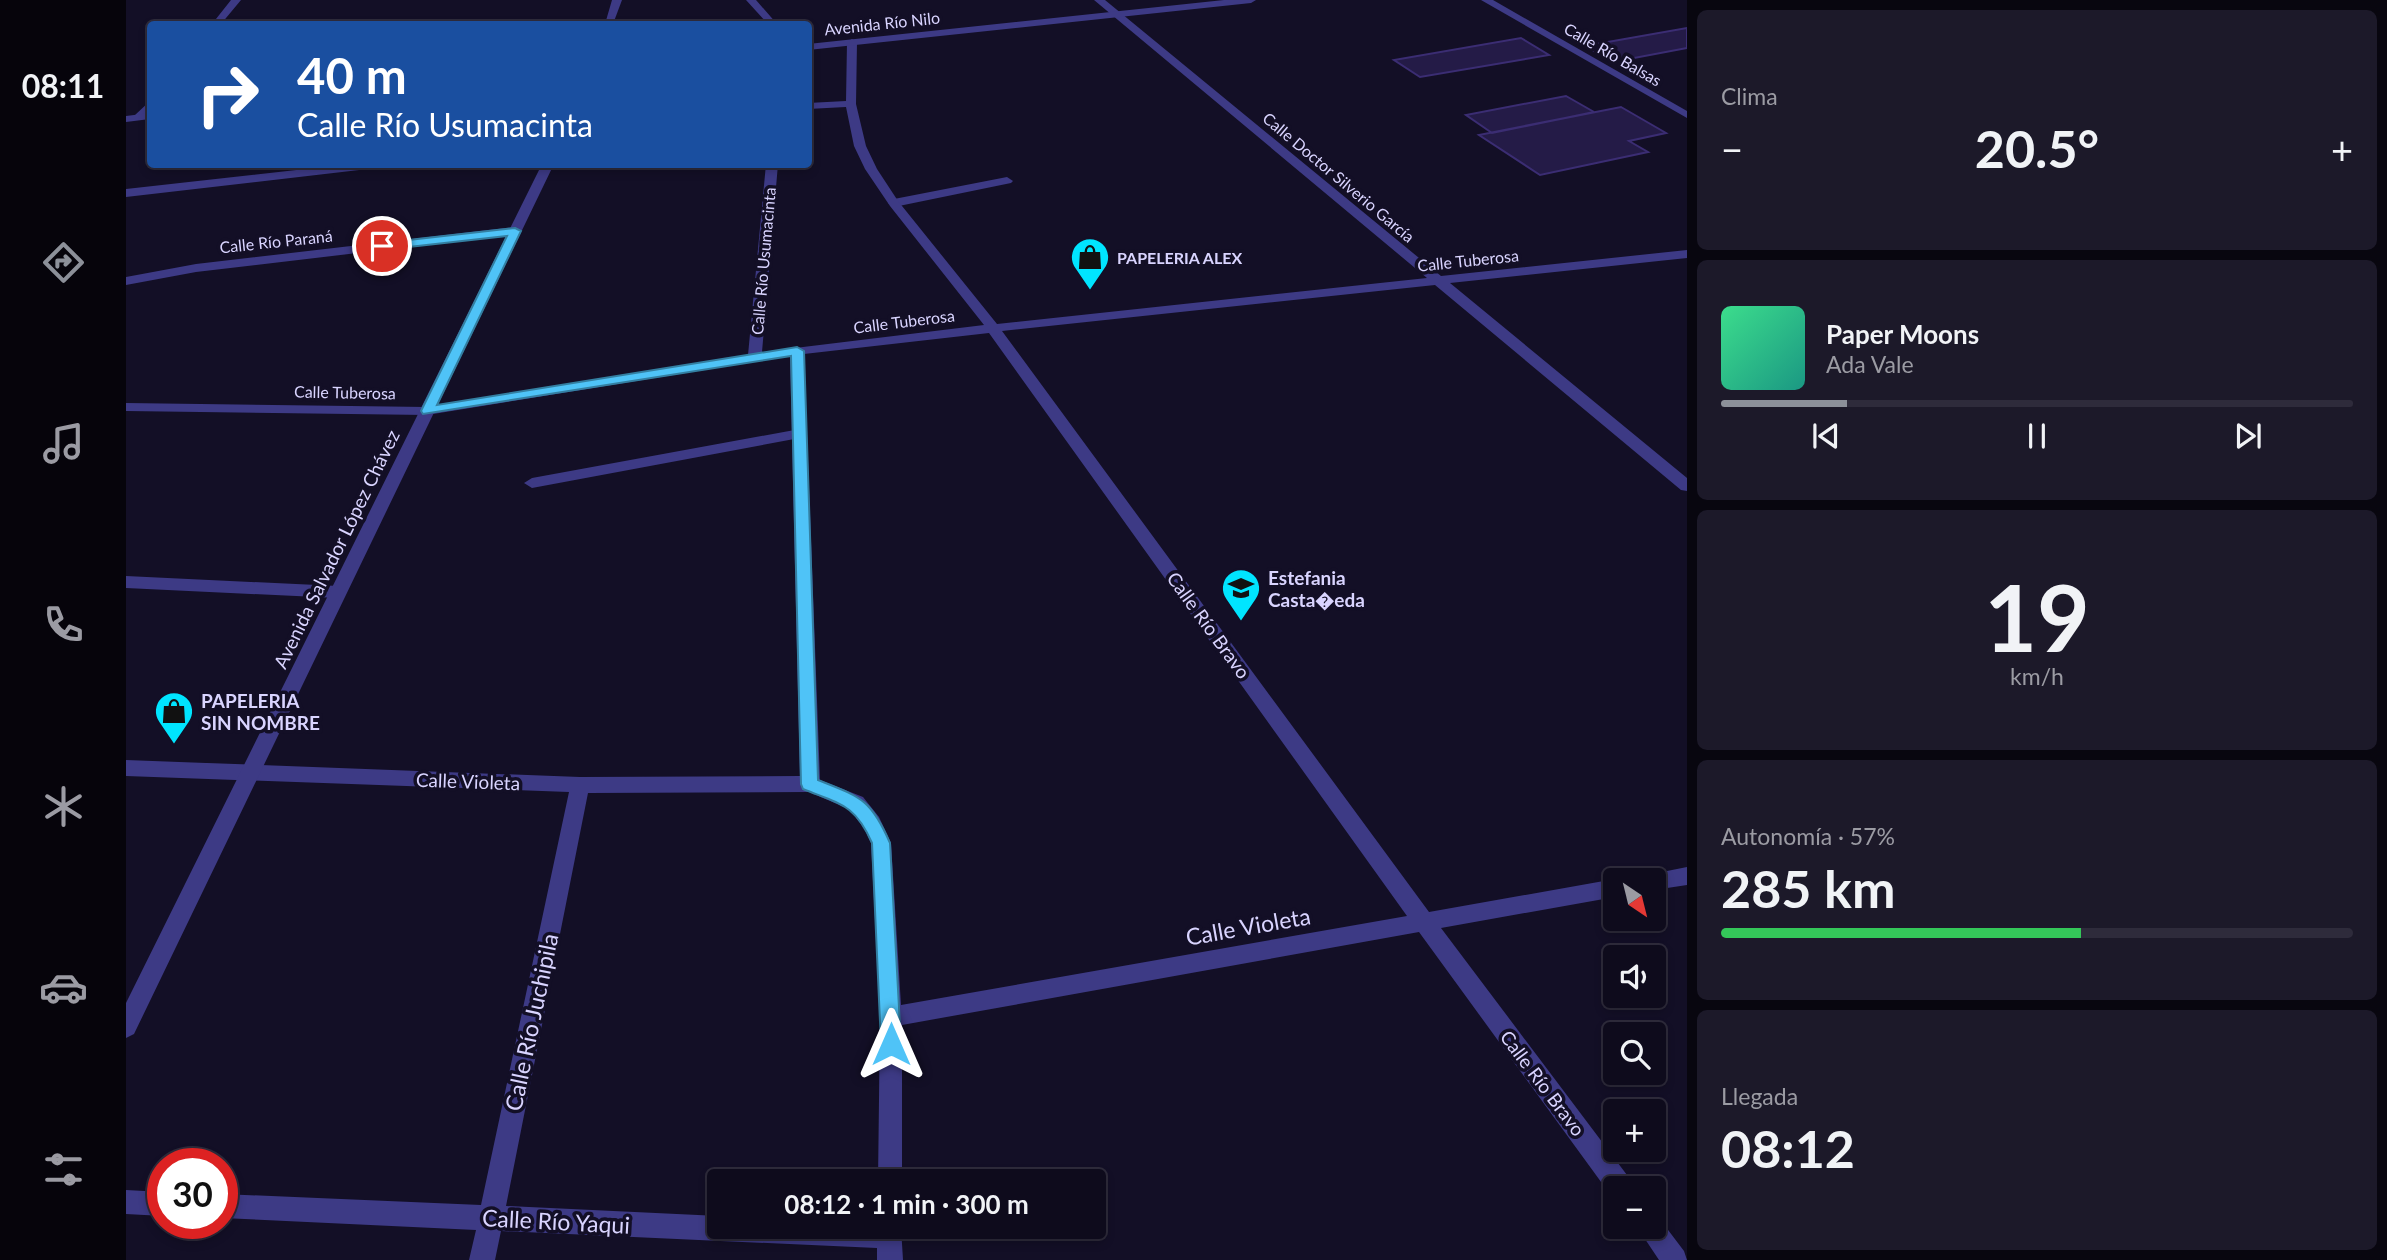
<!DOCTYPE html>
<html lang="es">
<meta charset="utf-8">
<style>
body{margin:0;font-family:Lato,sans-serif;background:#1c1929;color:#f1f3f6;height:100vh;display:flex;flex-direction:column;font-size:26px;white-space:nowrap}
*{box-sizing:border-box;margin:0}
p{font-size:23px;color:#9b9ba3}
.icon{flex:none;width:38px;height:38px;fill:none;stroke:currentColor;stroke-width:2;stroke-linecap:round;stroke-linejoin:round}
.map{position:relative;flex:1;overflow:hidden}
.panel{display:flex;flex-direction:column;gap:10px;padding:10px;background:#08060f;width:700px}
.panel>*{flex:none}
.hud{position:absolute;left:21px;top:21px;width:665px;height:147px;border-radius:7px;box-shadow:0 4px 10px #0003,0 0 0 2px #2e2b3b;background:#1a4fa0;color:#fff;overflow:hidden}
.needle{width:46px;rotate:145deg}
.buttons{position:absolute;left:1477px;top:868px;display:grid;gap:14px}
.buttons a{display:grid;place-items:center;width:63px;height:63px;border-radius:7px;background:#0e0b1c;box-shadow:0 4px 10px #0003,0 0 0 2px #2e2b3b;font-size:35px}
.speed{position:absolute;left:21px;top:1148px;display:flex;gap:14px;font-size:35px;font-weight:700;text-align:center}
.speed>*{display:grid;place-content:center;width:91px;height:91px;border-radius:50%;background:#0e0b1c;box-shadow:0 4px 10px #0003,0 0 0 2px #2e2b3b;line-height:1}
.speed .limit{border:10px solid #d22;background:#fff;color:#111}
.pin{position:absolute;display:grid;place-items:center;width:60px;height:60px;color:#fff;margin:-30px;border:4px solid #fff;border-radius:50%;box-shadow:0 2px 7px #0007}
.me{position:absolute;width:77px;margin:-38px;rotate:0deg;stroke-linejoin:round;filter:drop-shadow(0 0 5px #0008)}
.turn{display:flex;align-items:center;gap:24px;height:147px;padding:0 35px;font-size:32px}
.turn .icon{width:91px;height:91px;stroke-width:2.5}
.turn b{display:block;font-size:49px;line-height:60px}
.big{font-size:52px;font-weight:700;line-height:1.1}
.panel .card{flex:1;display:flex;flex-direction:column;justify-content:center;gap:10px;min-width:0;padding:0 24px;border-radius:10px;background:#1c1929}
.panel .dial{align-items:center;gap:0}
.dial b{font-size:91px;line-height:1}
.song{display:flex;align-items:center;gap:21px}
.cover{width:84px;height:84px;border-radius:10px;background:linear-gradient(135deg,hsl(150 70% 55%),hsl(170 70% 35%))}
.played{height:7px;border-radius:4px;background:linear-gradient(90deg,#8c9099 20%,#2e2b3b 20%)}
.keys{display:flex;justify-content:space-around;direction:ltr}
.heat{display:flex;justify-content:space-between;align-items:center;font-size:38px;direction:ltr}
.charge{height:10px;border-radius:5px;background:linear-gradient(90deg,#34c759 57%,#2e2b3b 0)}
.trip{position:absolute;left:581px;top:1169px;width:399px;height:70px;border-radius:7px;background:#0e0b1c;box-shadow:0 4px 10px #0003,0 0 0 2px #2e2b3b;font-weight:700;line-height:70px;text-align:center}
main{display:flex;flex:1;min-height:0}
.menu{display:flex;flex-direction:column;width:126px;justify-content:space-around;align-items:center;background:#06040b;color:#9b9ba3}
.menu .icon{width:49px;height:49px}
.menu .current{color:#8c9099}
.menu b{font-size:32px;color:#f1f3f6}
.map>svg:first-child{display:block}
</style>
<main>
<nav class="menu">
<b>08:11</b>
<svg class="icon current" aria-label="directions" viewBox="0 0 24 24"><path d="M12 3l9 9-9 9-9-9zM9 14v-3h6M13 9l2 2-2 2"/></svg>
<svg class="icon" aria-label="music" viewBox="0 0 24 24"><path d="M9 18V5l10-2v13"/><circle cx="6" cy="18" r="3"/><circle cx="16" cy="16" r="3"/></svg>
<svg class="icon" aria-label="phone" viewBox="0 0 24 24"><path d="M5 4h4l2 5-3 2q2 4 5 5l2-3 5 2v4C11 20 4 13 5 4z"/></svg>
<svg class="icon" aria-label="climate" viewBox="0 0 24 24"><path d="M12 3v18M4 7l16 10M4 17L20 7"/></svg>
<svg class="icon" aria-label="car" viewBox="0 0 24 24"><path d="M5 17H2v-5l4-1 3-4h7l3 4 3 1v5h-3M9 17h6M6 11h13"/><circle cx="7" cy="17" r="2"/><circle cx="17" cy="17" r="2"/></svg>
<svg class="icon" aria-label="filters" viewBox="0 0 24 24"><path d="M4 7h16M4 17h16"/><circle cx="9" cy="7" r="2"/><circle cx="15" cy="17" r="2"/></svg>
</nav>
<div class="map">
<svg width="1561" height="1260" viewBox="0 0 1561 1260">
<rect width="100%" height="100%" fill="#130f26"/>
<path fill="#241b47" stroke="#3b2d73" stroke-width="2" d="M1561,28V48L1487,62L1459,46Z
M1395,38L1423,55L1294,77L1268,60Z
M1440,96L1468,112L1366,133L1340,115Z
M1495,107L1540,133L1503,141L1522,152L1414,175L1353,135Z"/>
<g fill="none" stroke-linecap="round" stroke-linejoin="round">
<path fill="#3d3a85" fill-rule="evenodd" d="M881,177L887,181L885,183L768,207L762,203L768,199Z
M674,429L679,431L681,434L679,437L406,488L398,483L406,478Z"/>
<path fill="#3d3a85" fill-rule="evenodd" d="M105,0H115L95,24H86Z
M620,0H630L651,24H642Z
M968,0H979L1315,276L1561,250V258L1324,283L1561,478V491L1555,490L1309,285L876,331L1303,912L1489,879L1492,880H1489V897L1315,928L1504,1179L1507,1188H1489V1198L1486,1197L1293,932L776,1025V1181H752L754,1017L745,843L738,828L723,809L683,792L462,793L380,1206L593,1216V1227H775L777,1260H751V1248L375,1231L369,1260H343L350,1230L96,1218V1194L355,1205L443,792L0,776V760L454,777L674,776L664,356L301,415L0,411V403L301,407L622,355L640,164H652L636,352L858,325L764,206L739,169L728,146L720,107L682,109V103L720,101L721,42L726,39L731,42L730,104L740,146L751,169L772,201L871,324L1301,278ZM863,333L1281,916L775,1005L765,843L753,817L737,797L694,780L678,354Z
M1355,0H1367L1561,111V118Z
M24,101V110L17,119H9V115Z
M224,164H264L259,167L0,197V189Z
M389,227L393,228V234L70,272L0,285V277L70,264Z
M0,576L212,586L221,592L212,598L0,588Z
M1561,867V885L1528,890V880H1518L1521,875Z
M0,1190L37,1192V1216L0,1214Z
M1528,1216L1533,1218L1558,1251L1561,1260H1533L1511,1227H1528Z"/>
<path fill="#3d3a85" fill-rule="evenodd" d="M486,0H496L487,24H479Z
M1098,0H1130L1125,3L682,50V44Z
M24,113V119L0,122V116Z
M416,164H428L8,1034L0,1038V1003Z"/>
</g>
<path fill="#4fc3f7" stroke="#337fa1" stroke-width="2" d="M389,228L395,231L311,405L671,347L678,351L692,780C735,797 745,799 764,843L775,1044L772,1051L765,1054L758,1051L755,1044L746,843C729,804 714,804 677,789L675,784L665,356L297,414L295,411L381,236L256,250L250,246L256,243Z"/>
<defs>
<g id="shop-pin" transform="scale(2.0125)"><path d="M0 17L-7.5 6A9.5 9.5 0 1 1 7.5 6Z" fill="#00e5ff" stroke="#130f26"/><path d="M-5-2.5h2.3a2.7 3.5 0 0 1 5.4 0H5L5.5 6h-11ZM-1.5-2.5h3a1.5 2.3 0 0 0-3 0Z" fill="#111"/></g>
<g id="school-pin" transform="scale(2.0125)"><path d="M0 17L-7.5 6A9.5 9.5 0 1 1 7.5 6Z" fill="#00e5ff" stroke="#130f26"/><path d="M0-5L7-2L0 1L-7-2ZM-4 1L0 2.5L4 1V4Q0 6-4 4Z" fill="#111"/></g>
</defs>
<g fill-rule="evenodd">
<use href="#shop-pin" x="964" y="257"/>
<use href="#school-pin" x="1115" y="588"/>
<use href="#shop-pin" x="48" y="711"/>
</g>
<g text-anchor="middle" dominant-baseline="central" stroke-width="7" stroke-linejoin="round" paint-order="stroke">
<g font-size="16" fill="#d9d4ff" stroke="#130f26">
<text transform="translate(756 23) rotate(-6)">Avenida Río Nilo</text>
<text transform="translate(1487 54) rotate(30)">Calle Río Balsas</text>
<text transform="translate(1213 177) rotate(40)">Calle Doctor Silverio García</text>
<text transform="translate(150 241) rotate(-6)">Calle Río Paraná</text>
<text transform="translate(1342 260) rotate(-6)">Calle Tuberosa</text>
<text transform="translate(637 261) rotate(-85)">Calle Río Usumacinta</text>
<text transform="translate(778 321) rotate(-7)">Calle Tuberosa</text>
<text transform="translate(219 392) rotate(1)">Calle Tuberosa</text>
</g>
<g font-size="16" font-weight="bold" fill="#d9d4ff" stroke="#130f26" text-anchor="start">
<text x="991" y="257">PAPELERIA ALEX</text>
</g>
<g font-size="19" fill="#d9d4ff" stroke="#130f26">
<text transform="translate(210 549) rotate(-64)">Avenida Salvador López Chávez</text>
<text transform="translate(1083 625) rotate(54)">Calle Río Bravo</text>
<text transform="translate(342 781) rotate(2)">Calle Violeta</text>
<text transform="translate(1417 1083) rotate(53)">Calle Río Bravo</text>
</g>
<g font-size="19" font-weight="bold" fill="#d9d4ff" stroke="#130f26" text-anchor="start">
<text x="1142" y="577">Estefania<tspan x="1142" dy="22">Casta�eda</tspan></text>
<text x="75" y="700">PAPELERIA<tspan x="75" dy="22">SIN NOMBRE</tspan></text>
</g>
<g font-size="23" fill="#d9d4ff" stroke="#130f26">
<text transform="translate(1122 926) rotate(-10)">Calle Violeta</text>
<text transform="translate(405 1022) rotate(-78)">Calle Río Juchipila</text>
<text transform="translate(430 1221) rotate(3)">Calle Río Yaqui</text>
</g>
</g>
</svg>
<div class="buttons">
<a><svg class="needle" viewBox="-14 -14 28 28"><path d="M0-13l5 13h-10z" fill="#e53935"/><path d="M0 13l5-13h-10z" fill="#9b9ba3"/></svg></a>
<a><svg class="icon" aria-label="sound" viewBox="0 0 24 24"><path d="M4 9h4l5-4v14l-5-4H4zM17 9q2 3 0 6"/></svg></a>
<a><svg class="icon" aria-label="search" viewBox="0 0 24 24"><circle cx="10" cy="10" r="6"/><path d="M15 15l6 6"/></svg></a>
<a>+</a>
<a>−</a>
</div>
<div class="speed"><div class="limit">30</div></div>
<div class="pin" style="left:256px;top:246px;background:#d93025"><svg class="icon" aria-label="arrive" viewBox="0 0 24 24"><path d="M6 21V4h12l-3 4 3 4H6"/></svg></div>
<svg class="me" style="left:765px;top:1044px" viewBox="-20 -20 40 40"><path d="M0-17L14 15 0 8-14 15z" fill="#4fc3f7" stroke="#fff" stroke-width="4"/></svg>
<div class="trip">08:12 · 1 min · 300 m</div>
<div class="hud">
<div class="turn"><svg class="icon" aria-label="right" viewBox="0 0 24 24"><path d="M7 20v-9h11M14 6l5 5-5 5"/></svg><div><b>40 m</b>Calle Río Usumacinta</div></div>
</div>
</div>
<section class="panel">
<div class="card"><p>Clima</p>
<div class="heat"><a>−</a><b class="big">20.5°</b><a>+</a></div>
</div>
<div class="card">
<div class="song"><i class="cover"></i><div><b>Paper Moons</b><p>Ada Vale</p></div></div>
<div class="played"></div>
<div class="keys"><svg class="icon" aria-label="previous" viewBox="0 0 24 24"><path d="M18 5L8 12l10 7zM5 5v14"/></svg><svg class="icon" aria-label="pause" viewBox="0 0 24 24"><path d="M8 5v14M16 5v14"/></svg><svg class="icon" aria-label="next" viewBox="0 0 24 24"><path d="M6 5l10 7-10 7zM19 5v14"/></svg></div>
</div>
<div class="card dial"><b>19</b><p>km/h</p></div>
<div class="card"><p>Autonomía · 57%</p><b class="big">285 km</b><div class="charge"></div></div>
<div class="card"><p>Llegada</p><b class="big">08:12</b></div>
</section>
</main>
